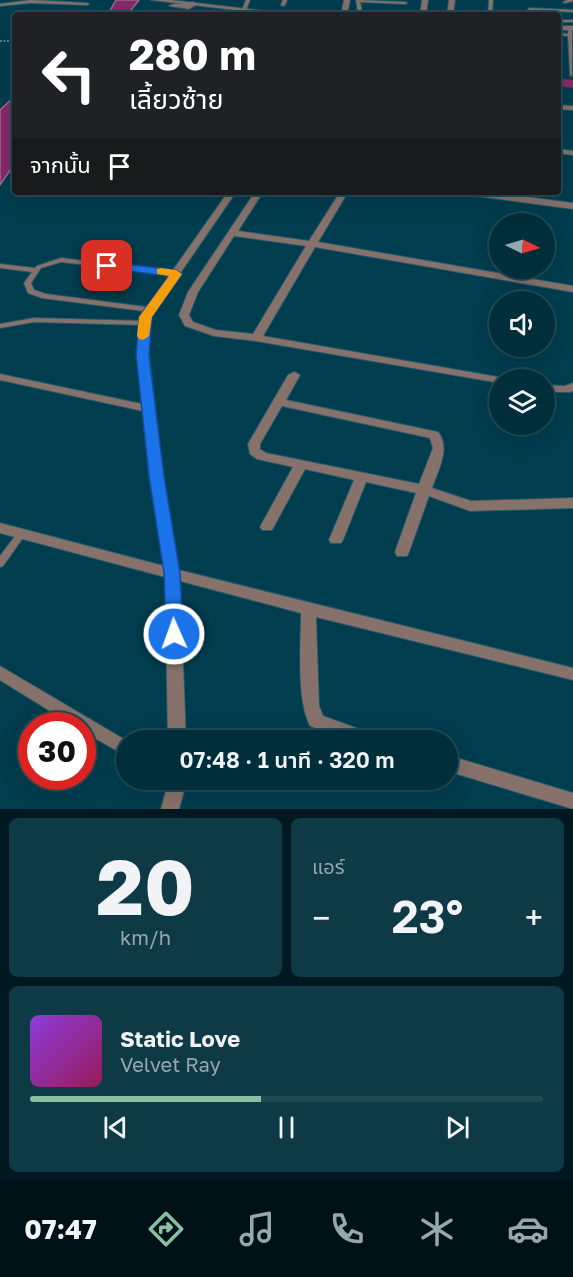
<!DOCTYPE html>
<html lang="th">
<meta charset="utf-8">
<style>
body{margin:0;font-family:"Golos Text","Noto Sans Thai",sans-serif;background:#0e3a45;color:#f1f3f6;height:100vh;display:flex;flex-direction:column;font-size:22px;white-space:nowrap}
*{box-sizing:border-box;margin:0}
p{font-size:20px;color:#95a8af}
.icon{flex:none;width:33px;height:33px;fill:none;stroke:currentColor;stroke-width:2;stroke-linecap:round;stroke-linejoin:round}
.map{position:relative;height:809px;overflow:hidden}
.panel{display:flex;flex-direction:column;gap:9px;padding:9px;background:#001920;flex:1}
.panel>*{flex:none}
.guide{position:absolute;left:12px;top:12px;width:549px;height:183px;border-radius:6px;box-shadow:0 6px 24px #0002,0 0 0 2px #224a54;background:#202124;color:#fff;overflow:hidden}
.needle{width:39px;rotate:95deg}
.fabs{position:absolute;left:489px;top:213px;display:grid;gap:12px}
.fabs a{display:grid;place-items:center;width:66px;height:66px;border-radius:50%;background:#002e3a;box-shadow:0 6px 24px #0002,0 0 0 2px #224a54;font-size:30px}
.speed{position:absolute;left:18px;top:712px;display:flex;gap:12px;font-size:30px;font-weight:700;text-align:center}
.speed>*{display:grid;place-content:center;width:78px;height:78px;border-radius:50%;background:#002e3a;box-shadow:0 6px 24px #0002,0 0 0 2px #224a54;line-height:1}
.speed .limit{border:9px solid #d22;background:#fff;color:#111}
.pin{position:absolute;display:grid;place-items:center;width:51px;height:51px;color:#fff;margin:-26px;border-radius:12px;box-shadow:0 3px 9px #0006}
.me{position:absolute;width:66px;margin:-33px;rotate:358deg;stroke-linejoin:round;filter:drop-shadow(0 0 4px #0008)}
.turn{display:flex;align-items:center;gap:21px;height:126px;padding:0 18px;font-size:27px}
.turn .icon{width:78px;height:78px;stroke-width:2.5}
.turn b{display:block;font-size:42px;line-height:51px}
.then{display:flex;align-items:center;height:57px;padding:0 18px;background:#0003;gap:12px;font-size:22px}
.big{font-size:45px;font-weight:600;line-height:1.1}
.panel .card{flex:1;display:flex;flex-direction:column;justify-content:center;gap:9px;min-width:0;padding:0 21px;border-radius:9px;background:#0e3a45}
.panel .dial{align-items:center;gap:0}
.dial b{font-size:78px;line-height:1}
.song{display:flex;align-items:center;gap:18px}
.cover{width:72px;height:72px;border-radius:9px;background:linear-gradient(135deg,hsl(270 70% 55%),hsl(330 70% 35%))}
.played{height:6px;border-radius:3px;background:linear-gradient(90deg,#8abfa5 45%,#224a54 45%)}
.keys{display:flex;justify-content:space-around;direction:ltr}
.heat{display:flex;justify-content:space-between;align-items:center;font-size:33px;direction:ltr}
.panel .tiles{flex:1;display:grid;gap:9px;grid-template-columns:1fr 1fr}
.card:last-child{grid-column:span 2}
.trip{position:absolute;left:116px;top:730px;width:342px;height:60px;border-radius:30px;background:#002e3a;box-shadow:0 6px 24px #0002,0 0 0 2px #224a54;font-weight:600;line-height:60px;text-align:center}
.dock{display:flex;height:96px;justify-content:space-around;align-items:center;background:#001217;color:#95a8af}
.dock .icon{width:42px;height:42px}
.dock .active{color:#8abfa5}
.dock b{font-size:27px;color:#f1f3f6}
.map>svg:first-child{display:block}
</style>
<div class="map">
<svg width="573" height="809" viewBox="0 0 573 809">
<rect width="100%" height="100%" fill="#003d4e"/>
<path fill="#852b66" stroke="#a06793" stroke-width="1.5" d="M116,0H139L131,10L135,15H103L108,14Z
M15,96V163L0,185V110Z"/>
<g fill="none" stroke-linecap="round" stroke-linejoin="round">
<path fill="#852b66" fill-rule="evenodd" d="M119,10L152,11L158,15H114L115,11Z
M558,78L573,80V88L558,86Z"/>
<g stroke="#245a6a" stroke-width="2">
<path id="service" d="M31,0L87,3L89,4L87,5L30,3L0,6V4Z
M246,0H250L246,10L244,11L242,10Z
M283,0H287L285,5L283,6L281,5Z
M356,0L405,2L407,3L405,4L360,2L362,11L401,13L403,14L402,15L360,13L358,12Z
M489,0H493L492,15H488Z
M568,0H573V1L565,3L563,2Z
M529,8L573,10V12L528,10Z
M558,20H573V22H558Z
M568,27L572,28V76L570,75L568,36L558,35V33L568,34Z
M61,258L176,272L179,274L176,276L61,262L41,268L31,283L34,290L46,294L154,308L155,310L154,312H151L42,298L28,293L24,283L32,272L0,268V264L35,268L37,266Z
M34,318L144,321L148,323L144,325L34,322L0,328V324Z
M22,530L25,531L27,533L25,535L3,566L0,567V556L19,531Z"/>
</g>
<g stroke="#245a6a" stroke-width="2">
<path id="minor" d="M344,0H350L347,15H341Z
M422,0H428L426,15H420Z
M449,0H455L453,15H447Z
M194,2L196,5L189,9L169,6C175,2 186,5 194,2Z
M558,105L573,106V110L558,109Z
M558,149L573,151V155L558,153Z
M228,192H236L150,317L149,355L163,476L179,570L573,668V680L316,617L319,706L323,716L378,736L381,741H352L310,726C296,698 301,645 301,613L180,581L186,741H168L165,577L0,533V523L164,566L149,476L143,411L0,380V374L142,404L137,355L140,317Z
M255,192H263L238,231L309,241L340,192H348L318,242L573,286V292L315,247L263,336L504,378L505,380H500V383L256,341L214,336L185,326L179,315L188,292ZM234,236L306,246L253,334L216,330L193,322L189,315L198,292Z
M465,192H489L573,203V209L469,195Z
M294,372L300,375L286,400L438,432C451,448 438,470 432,488L471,501L573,498V508L470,511L429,496L409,552L407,556H397L395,552L416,493L366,482L343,540L341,543H331L329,540L354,480L305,469L272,530H262L260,527L293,467L257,459L250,454L248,444L288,375ZM282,406L430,438L433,448L419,484L266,453L260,449V444Z
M573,383V391L570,392H544V385L565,386Z
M0,666L127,741L126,756L82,731V726H74L0,680Z
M447,755L573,793V809L447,771Z
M169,780H187L179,809H161Z"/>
</g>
<g stroke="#245a6a" stroke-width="2">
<path id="tertiary" d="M151,0H171L298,15H278Z
M558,26H573V30H558Z"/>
</g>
<path stroke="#6c96a3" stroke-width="1.5" stroke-dasharray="2 1.5" stroke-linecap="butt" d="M0,41H15"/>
<use href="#service" fill="#86726a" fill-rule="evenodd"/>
<use href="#minor" fill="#86726a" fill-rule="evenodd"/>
<use href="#tertiary" fill="#86726a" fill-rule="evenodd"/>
</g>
<path fill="#1a73e8" stroke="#114b97" stroke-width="1.5" d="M107,262L176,270L182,274L152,317L149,355L164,476L180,573L183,634L181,638L174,640L168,638L166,634L164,573L149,476L136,355L139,317L169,276L103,268V263Z"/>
<path fill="#f59e0b" d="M161,268L176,270L182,274L152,317L149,336L143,340L139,339L137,336L139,317L169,276L157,274V269Z"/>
</svg>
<div class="fabs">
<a><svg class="needle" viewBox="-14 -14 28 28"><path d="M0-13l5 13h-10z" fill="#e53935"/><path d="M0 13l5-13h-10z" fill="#95a8af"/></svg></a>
<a><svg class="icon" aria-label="sound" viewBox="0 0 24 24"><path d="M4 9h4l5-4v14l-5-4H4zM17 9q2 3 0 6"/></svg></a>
<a><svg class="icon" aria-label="layers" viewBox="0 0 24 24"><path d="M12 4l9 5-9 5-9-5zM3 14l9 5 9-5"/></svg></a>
</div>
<div class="speed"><div class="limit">30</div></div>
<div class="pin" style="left:107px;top:266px;background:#d93025"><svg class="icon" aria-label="arrive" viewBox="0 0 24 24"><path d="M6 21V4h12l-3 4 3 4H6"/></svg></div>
<svg class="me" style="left:174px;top:634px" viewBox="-20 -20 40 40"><circle r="17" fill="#1a73e8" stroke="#fff" stroke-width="3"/><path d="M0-11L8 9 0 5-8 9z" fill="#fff"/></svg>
<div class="trip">07:48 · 1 นาที · 320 m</div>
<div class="guide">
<div class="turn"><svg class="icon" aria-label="left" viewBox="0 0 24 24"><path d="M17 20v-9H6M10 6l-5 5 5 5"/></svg><div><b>280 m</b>เลี้ยวซ้าย</div></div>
<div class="then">จากนั้น<svg class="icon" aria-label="arrive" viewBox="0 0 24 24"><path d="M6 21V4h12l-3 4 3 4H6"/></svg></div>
</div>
</div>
<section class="panel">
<div class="tiles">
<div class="card dial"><b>20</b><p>km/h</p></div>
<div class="card"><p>แอร์</p>
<div class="heat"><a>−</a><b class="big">23°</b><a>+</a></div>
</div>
<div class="card">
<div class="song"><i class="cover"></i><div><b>Static Love</b><p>Velvet Ray</p></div></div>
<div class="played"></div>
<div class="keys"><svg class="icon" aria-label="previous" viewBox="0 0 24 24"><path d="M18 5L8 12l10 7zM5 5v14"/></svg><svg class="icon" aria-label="pause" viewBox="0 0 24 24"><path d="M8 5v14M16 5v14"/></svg><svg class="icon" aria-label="next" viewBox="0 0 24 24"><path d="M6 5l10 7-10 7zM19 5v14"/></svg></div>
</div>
</div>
</section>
<nav class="dock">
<b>07:47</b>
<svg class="icon active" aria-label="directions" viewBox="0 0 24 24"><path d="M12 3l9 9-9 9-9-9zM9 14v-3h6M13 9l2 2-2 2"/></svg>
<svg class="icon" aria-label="music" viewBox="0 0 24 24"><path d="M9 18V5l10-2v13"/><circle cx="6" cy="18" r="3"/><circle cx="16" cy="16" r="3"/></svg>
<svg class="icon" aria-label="phone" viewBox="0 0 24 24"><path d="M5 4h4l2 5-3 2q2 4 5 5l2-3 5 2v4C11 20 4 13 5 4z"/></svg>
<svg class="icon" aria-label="climate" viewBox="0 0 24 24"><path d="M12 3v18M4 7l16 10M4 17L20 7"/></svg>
<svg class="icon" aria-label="car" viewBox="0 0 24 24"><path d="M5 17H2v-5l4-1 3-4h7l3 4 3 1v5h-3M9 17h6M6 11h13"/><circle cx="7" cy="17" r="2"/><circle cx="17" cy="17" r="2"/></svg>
</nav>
